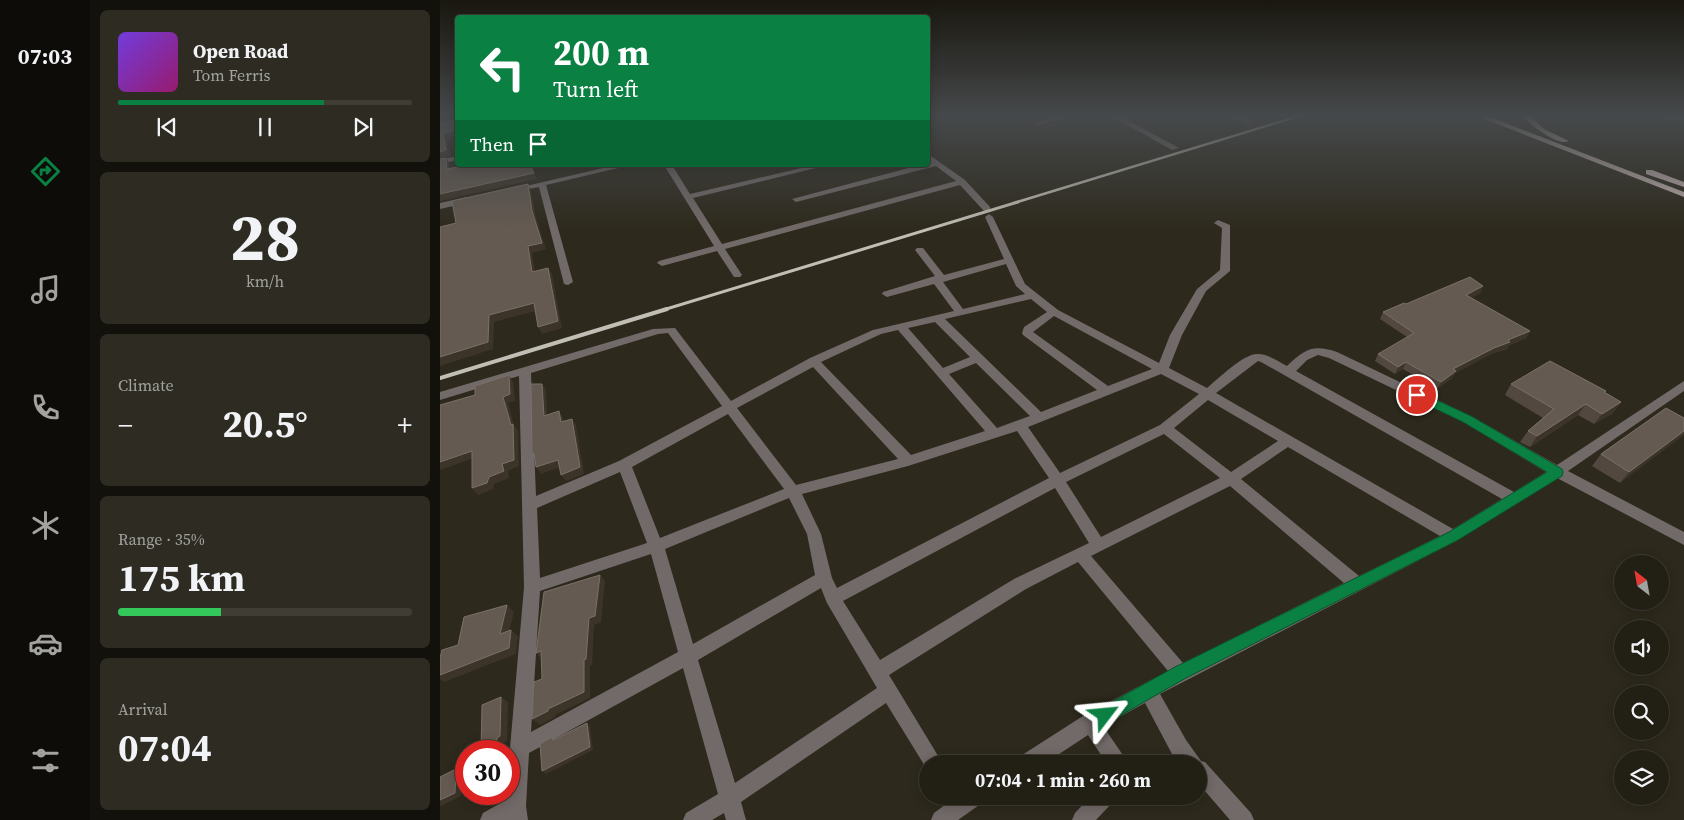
<!DOCTYPE html>
<meta charset="utf-8">
<style>
body{margin:0;font-family:"Source Serif 4",serif;background:#2e2c22;color:#f1f3f6;height:100vh;display:flex;flex-direction:column;font-size:19px;white-space:nowrap}
*{box-sizing:border-box;margin:0}
p{font-size:16px;color:#a2a2a0}
.icon{flex:none;width:28px;height:28px;fill:none;stroke:currentColor;stroke-width:2;stroke-linecap:round;stroke-linejoin:round}
.map{position:relative;flex:1;overflow:hidden}
.drawer{display:flex;flex-direction:column;gap:10px;padding:10px;background:#13110c;width:350px}
.drawer>*{flex:none}
.top-card{position:absolute;left:15px;top:15px;width:475px;height:152px;border-radius:5px;box-shadow:0 2px 12px #0003,0 0 0 1px #3f3d34;background:#0b8043;color:#fff;overflow:hidden}
.needle{width:32px;rotate:329deg}
.fabs{position:absolute;left:1174px;top:555px;display:grid;gap:10px}
.fabs a{display:grid;place-items:center;width:55px;height:55px;border-radius:50%;background:#221f15;box-shadow:0 2px 12px #0003,0 0 0 1px #3f3d34;font-size:25px}
.speed{position:absolute;left:15px;top:740px;display:flex;gap:10px;font-size:25px;font-weight:700;text-align:center}
.speed>*{display:grid;place-content:center;width:65px;height:65px;border-radius:50%;background:#221f15;box-shadow:0 2px 12px #0003,0 0 0 1px #3f3d34;line-height:1}
.speed .limit{border:8px solid #d22;background:#fff;color:#111}
.pin{position:absolute;display:grid;place-items:center;width:42px;height:42px;color:#fff;margin:-21px;border:2px solid #fff;border-radius:50%;box-shadow:0 1px 5px #0007}
.me{position:absolute;width:55px;margin:-28px;rotate:61deg;stroke-linejoin:round;filter:drop-shadow(0 0 4px #0008)}
.turn{display:flex;align-items:center;gap:18px;height:105px;padding:0 15px;font-size:22px}
.turn .icon{width:65px;height:65px;stroke-width:2.5}
.turn b{display:block;font-size:35px;line-height:42px}
.then{display:flex;align-items:center;height:48px;padding:0 15px;background:#0003;gap:10px;font-size:19px}
.big{font-size:38px;font-weight:700;line-height:1.1}
.drawer .tile{flex:1;display:flex;flex-direction:column;justify-content:center;gap:8px;min-width:0;padding:0 18px;border-radius:8px;background:#2e2c22}
.drawer .dial{align-items:center;gap:0}
.dial b{font-size:65px;line-height:1}
.song{display:flex;align-items:center;gap:15px}
.cover{width:60px;height:60px;border-radius:8px;background:linear-gradient(135deg,hsl(260 70% 55%),hsl(320 70% 35%))}
.played{height:5px;border-radius:2px;background:linear-gradient(90deg,#0b8043 70%,#3f3d34 70%)}
.keys{display:flex;justify-content:space-around;direction:ltr}
.heat{display:flex;justify-content:space-between;align-items:center;font-size:28px;direction:ltr}
.charge{height:8px;border-radius:4px;background:linear-gradient(90deg,#34c759 35%,#3f3d34 0)}
.trip{position:absolute;left:479px;top:755px;width:288px;height:50px;border-radius:25px;background:#221f15;box-shadow:0 2px 12px #0003,0 0 0 1px #3f3d34;font-weight:700;line-height:50px;text-align:center}
main{display:flex;flex:1;min-height:0}
.dock{display:flex;flex-direction:column;width:90px;justify-content:space-around;align-items:center;background:#0e0c08;color:#a2a2a0}
.dock .icon{width:35px;height:35px}
.dock .selected{color:#0b8043}
.dock b{font-size:22px;color:#f1f3f6}
.map>svg:first-child{display:block}
</style>
<main>
<nav class="dock">
<b>07:03</b>
<svg class="icon selected" aria-label="directions" viewBox="0 0 24 24"><path d="M12 3l9 9-9 9-9-9zM9 14v-3h6M13 9l2 2-2 2"/></svg>
<svg class="icon" aria-label="music" viewBox="0 0 24 24"><path d="M9 18V5l10-2v13"/><circle cx="6" cy="18" r="3"/><circle cx="16" cy="16" r="3"/></svg>
<svg class="icon" aria-label="phone" viewBox="0 0 24 24"><path d="M5 4h4l2 5-3 2q2 4 5 5l2-3 5 2v4C11 20 4 13 5 4z"/></svg>
<svg class="icon" aria-label="climate" viewBox="0 0 24 24"><path d="M12 3v18M4 7l16 10M4 17L20 7"/></svg>
<svg class="icon" aria-label="car" viewBox="0 0 24 24"><path d="M5 17H2v-5l4-1 3-4h7l3 4 3 1v5h-3M9 17h6M6 11h13"/><circle cx="7" cy="17" r="2"/><circle cx="17" cy="17" r="2"/></svg>
<svg class="icon" aria-label="filters" viewBox="0 0 24 24"><path d="M4 7h16M4 17h16"/><circle cx="9" cy="7" r="2"/><circle cx="15" cy="17" r="2"/></svg>
</nav>
<section class="drawer">
<div class="tile">
<div class="song"><i class="cover"></i><div><b>Open Road</b><p>Tom Ferris</p></div></div>
<div class="played"></div>
<div class="keys"><svg class="icon" aria-label="previous" viewBox="0 0 24 24"><path d="M18 5L8 12l10 7zM5 5v14"/></svg><svg class="icon" aria-label="pause" viewBox="0 0 24 24"><path d="M8 5v14M16 5v14"/></svg><svg class="icon" aria-label="next" viewBox="0 0 24 24"><path d="M6 5l10 7-10 7zM19 5v14"/></svg></div>
</div>
<div class="tile dial"><b>28</b><p>km/h</p></div>
<div class="tile"><p>Climate</p>
<div class="heat"><a>−</a><b class="big">20.5°</b><a>+</a></div>
</div>
<div class="tile"><p>Range · 35%</p><b class="big">175 km</b><div class="charge"></div></div>
<div class="tile"><p>Arrival</p><b class="big">07:04</b></div>
</section>
<div class="map">
<svg width="1244" height="820" viewBox="0 0 1244 820">
<rect width="100%" height="100%" fill="#2d291c"/>
<g fill="none" stroke-linecap="round" stroke-linejoin="round">
<path fill="#285468" fill-rule="evenodd" d="M1219,116H1244V122L1221,119Z"/>
<path fill="#726a69" fill-rule="evenodd" d="M616,116H629L599,125L596,123Z
M671,116H680L739,148L732,150Z
M791,116H800L812,123L807,124Z
M488,154L525,180L550,207V211H544L520,185L285,249L302,275L300,277H294L277,251L222,266L217,263L219,261L274,246L224,165H232L250,194L374,165H388L253,198L282,244L516,181L496,166L356,202L352,199L480,165H488V163L491,162L488,159Z
M18,156V160L0,164V160Z
M176,165H191L106,185L133,282L128,285L124,284L99,187L73,192L69,190Z
M27,197L30,198V202L0,209V203Z
M549,214L553,217L585,284L618,310L719,363L730,335L757,289L780,270L782,228L774,223L778,220L790,225V271L766,291L742,335L729,368L767,388C778,379 804,353 818,354C828,354 839,362 847,366C865,349 873,344 897,352L1031,416L1117,465L1244,381V391L1128,471L1244,532V545L1117,478L1018,540L720,694L746,740L761,761L765,762L811,813L814,820H790L758,783V764H740L732,754L705,703L663,726L689,764H667L648,735L604,764H576L579,757L643,716L728,671L638,562L586,589L449,675L503,764H488V771L446,703L301,802L306,820H286L284,813L272,820H243L246,813L278,794L243,668L89,753L86,806L88,820H40L43,813L66,800L67,794H69L70,748L84,587L79,376L0,400V392L213,329L235,328L291,401L370,358L433,330L514,311L494,284L447,297L442,294L443,292L495,276L475,250L477,248H483L504,275L564,259L545,217ZM566,264L576,286L585,294L523,309L503,282ZM591,299L607,312L584,327L582,333L583,335L657,390L601,412L505,319ZM614,316L712,369L668,386L593,332ZM495,322L530,357L503,368L468,328ZM458,330L545,431L471,455L381,362L441,334ZM228,333L282,406L179,461L96,496L91,373L218,334ZM878,355L889,358L1023,422L1106,472L1074,492L856,371L867,360ZM818,361L821,362L1062,499L1013,529L776,393ZM536,363L590,416L557,428L509,374ZM373,367L458,459L356,485L297,408ZM721,374L759,394L720,425L620,473L588,427ZM768,400L838,441L791,472L734,428ZM288,414L344,489L220,538L192,467ZM577,431L609,478L397,588L392,578L381,534L362,494L468,466ZM724,434L780,478L661,537L626,482ZM848,447L1000,536L919,576L801,479ZM180,472L207,543L100,578L97,508ZM790,486L904,583L743,663L651,556ZM615,488L649,543L574,579L440,660L403,601ZM349,498L367,534L375,575L253,644L225,549ZM211,554L238,652L91,732L100,591ZM381,588L387,603L437,688L295,783L258,660Z
M517,796H545L542,803L518,820H491L494,813Z
M651,796H675L672,803L656,820H632L635,813Z"/>
<path fill="#bbaba9" fill-rule="evenodd" d="M1037,116H1047L1244,192V197Z
M1082,116H1090L1104,129L1129,141C1118,147 1090,124 1082,116Z
M1206,170H1212L1244,182V187L1206,174Z"/>
<path stroke="#c1bfb5" stroke-width="2.5" d="M574,203L859,116"/>
<path stroke="#c1bfb5" stroke-width="3" d="M223,310L578,202"/>
<path stroke="#c1bfb5" stroke-width="4" d="M0,378L227,309"/>
</g>
<path fill="#53483f" d="M1043,286L1040,293L1030,298L1090,331L1086,338L1068,346L1067,349L1051,354L1015,373L1012,378L997,389L963,369L955,374L935,361L938,354L967,337L940,319L943,312L966,304Z
M1071,384L1165,393L1181,402L1173,413L1154,424L1138,415L1090,447L1080,442L1088,431L1103,418L1065,395Z
M1244,418L1180,483L1152,466L1161,454Z"/>
<path fill="#3d3429" d="M0,116H17L18,118L0,123Z
M18,130V137L7,139L10,156L0,158V152L3,133Z
M6,158L10,164L11,175L7,169Z
M90,165L97,179L0,201V194Z
M88,184L91,191L96,217L106,249L92,253L96,279L92,272L88,246L92,211Z
M108,268L112,274L122,328L102,334L98,327Z
M1043,286L1040,293L1022,302L1026,295Z
M94,303L99,310L54,322L53,349L0,366V357L49,315Z
M1090,331L1086,338L1068,346L1067,349L1051,354L1015,373L1012,378L997,389L1001,382L1013,369L1068,340Z
M966,362L963,369L955,374L958,367Z
M69,375L73,382L75,401L68,403L74,425L78,431L79,466L68,471L69,478L54,484L53,489L38,495L32,488L49,477L62,464L71,425L63,397Z
M102,384L106,390L108,423L104,416Z
M1181,402L1173,413L1154,424L1162,414Z
M1146,404L1138,415L1090,447L1097,436Z
M119,411L123,418L126,428L121,422Z
M132,419L136,425L144,474L126,481L121,475Z
M1244,431V435L1180,483L1189,472Z
M32,451L37,457L0,470V462Z
M118,460L123,466L101,474L96,467Z
M160,575L165,581L161,622L154,625L152,665L150,666V698L115,715V717L100,725L92,719L108,709L144,660L149,618Z
M67,605L74,612L67,640L60,634Z
M71,630L78,636L76,654L4,682L0,679V675Z
M101,651L102,659L96,653Z
M61,697L68,702L67,741L63,743V751H56L57,738Z
M147,723L150,727L153,750L106,774L102,771Z
M16,769L22,772L21,796L1,806L0,805V800Z"/>
<path fill="#645a51" stroke="#7a7168" d="M16,116H18V130L3,133L6,150L0,152V123L16,120Z
M6,158L7,169L27,165H90L94,173L0,194V159Z
M88,184L92,211L102,243L88,246L92,272L108,268L118,321L98,327L94,303L49,315L48,342L0,357V227L16,223L12,201Z
M1030,277L1043,286L1026,295L1090,331L1068,340L1070,342L1054,348L1013,369L1016,371L1001,382L966,362L958,367L938,354L974,333L943,312L964,303L966,304Z
M1110,361L1166,391L1164,392L1181,402L1162,414L1146,404L1097,436L1088,431L1114,409L1071,384Z
M69,375L70,394L63,397L71,425L73,424L74,460L62,464L64,471L49,477L47,483L32,488V451L0,462V405L35,395V386Z
M91,384H102L104,416L119,411L121,422L132,419L140,467L121,475L118,460L96,467L94,453L92,454Z
M1226,408L1244,418V431L1189,472L1161,454Z
M160,575L155,616L149,618L146,659L144,660V692L108,709V711L92,719L94,682L102,679L101,651L96,653L104,592Z
M67,605L60,634L71,630L69,648L0,675V658L2,650L18,645L24,617Z
M61,697L60,736L57,738L56,751H41L42,705Z
M147,723L150,747L102,771L100,744L112,737L113,740Z
M16,769L15,793L0,800V777Z"/>
<linearGradient id="sky" x2="0" y2="1"><stop stop-color="#19170f"/><stop offset="0.5" stop-color="#46494b"/><stop offset="1" stop-color="#46494b" stop-opacity="0"/></linearGradient>
<rect width="1244" height="231" fill="url(#sky)"/>
<path fill="#0b8043" stroke="#07532c" d="M977,391L1031,416L1122,469L1123,472L1122,476L1018,540L746,678L671,721L665,724L659,721L656,715L659,709L735,667L1009,532L1107,472L1023,422L973,398L971,395L973,393Z"/>
</svg>
<div class="fabs">
<a><svg class="needle" viewBox="-14 -14 28 28"><path d="M0-13l5 13h-10z" fill="#e53935"/><path d="M0 13l5-13h-10z" fill="#a2a2a0"/></svg></a>
<a><svg class="icon" aria-label="sound" viewBox="0 0 24 24"><path d="M4 9h4l5-4v14l-5-4H4zM17 9q2 3 0 6"/></svg></a>
<a><svg class="icon" aria-label="search" viewBox="0 0 24 24"><circle cx="10" cy="10" r="6"/><path d="M15 15l6 6"/></svg></a>
<a><svg class="icon" aria-label="layers" viewBox="0 0 24 24"><path d="M12 4l9 5-9 5-9-5zM3 14l9 5 9-5"/></svg></a>
</div>
<div class="speed"><div class="limit">30</div></div>
<div class="pin" style="left:977px;top:395px;background:#d93025"><svg class="icon" aria-label="arrive" viewBox="0 0 24 24"><path d="M6 21V4h12l-3 4 3 4H6"/></svg></div>
<svg class="me" style="left:665px;top:715px" viewBox="-20 -20 40 40"><path d="M0-17L14 15 0 8-14 15z" fill="#0b8043" stroke="#fff" stroke-width="4"/></svg>
<div class="trip">07:04 · 1 min · 260 m</div>
<div class="top-card">
<div class="turn"><svg class="icon" aria-label="left" viewBox="0 0 24 24"><path d="M17 20v-9H6M10 6l-5 5 5 5"/></svg><div><b>200 m</b>Turn left</div></div>
<div class="then">Then<svg class="icon" aria-label="arrive" viewBox="0 0 24 24"><path d="M6 21V4h12l-3 4 3 4H6"/></svg></div>
</div>
</div>
</main>
